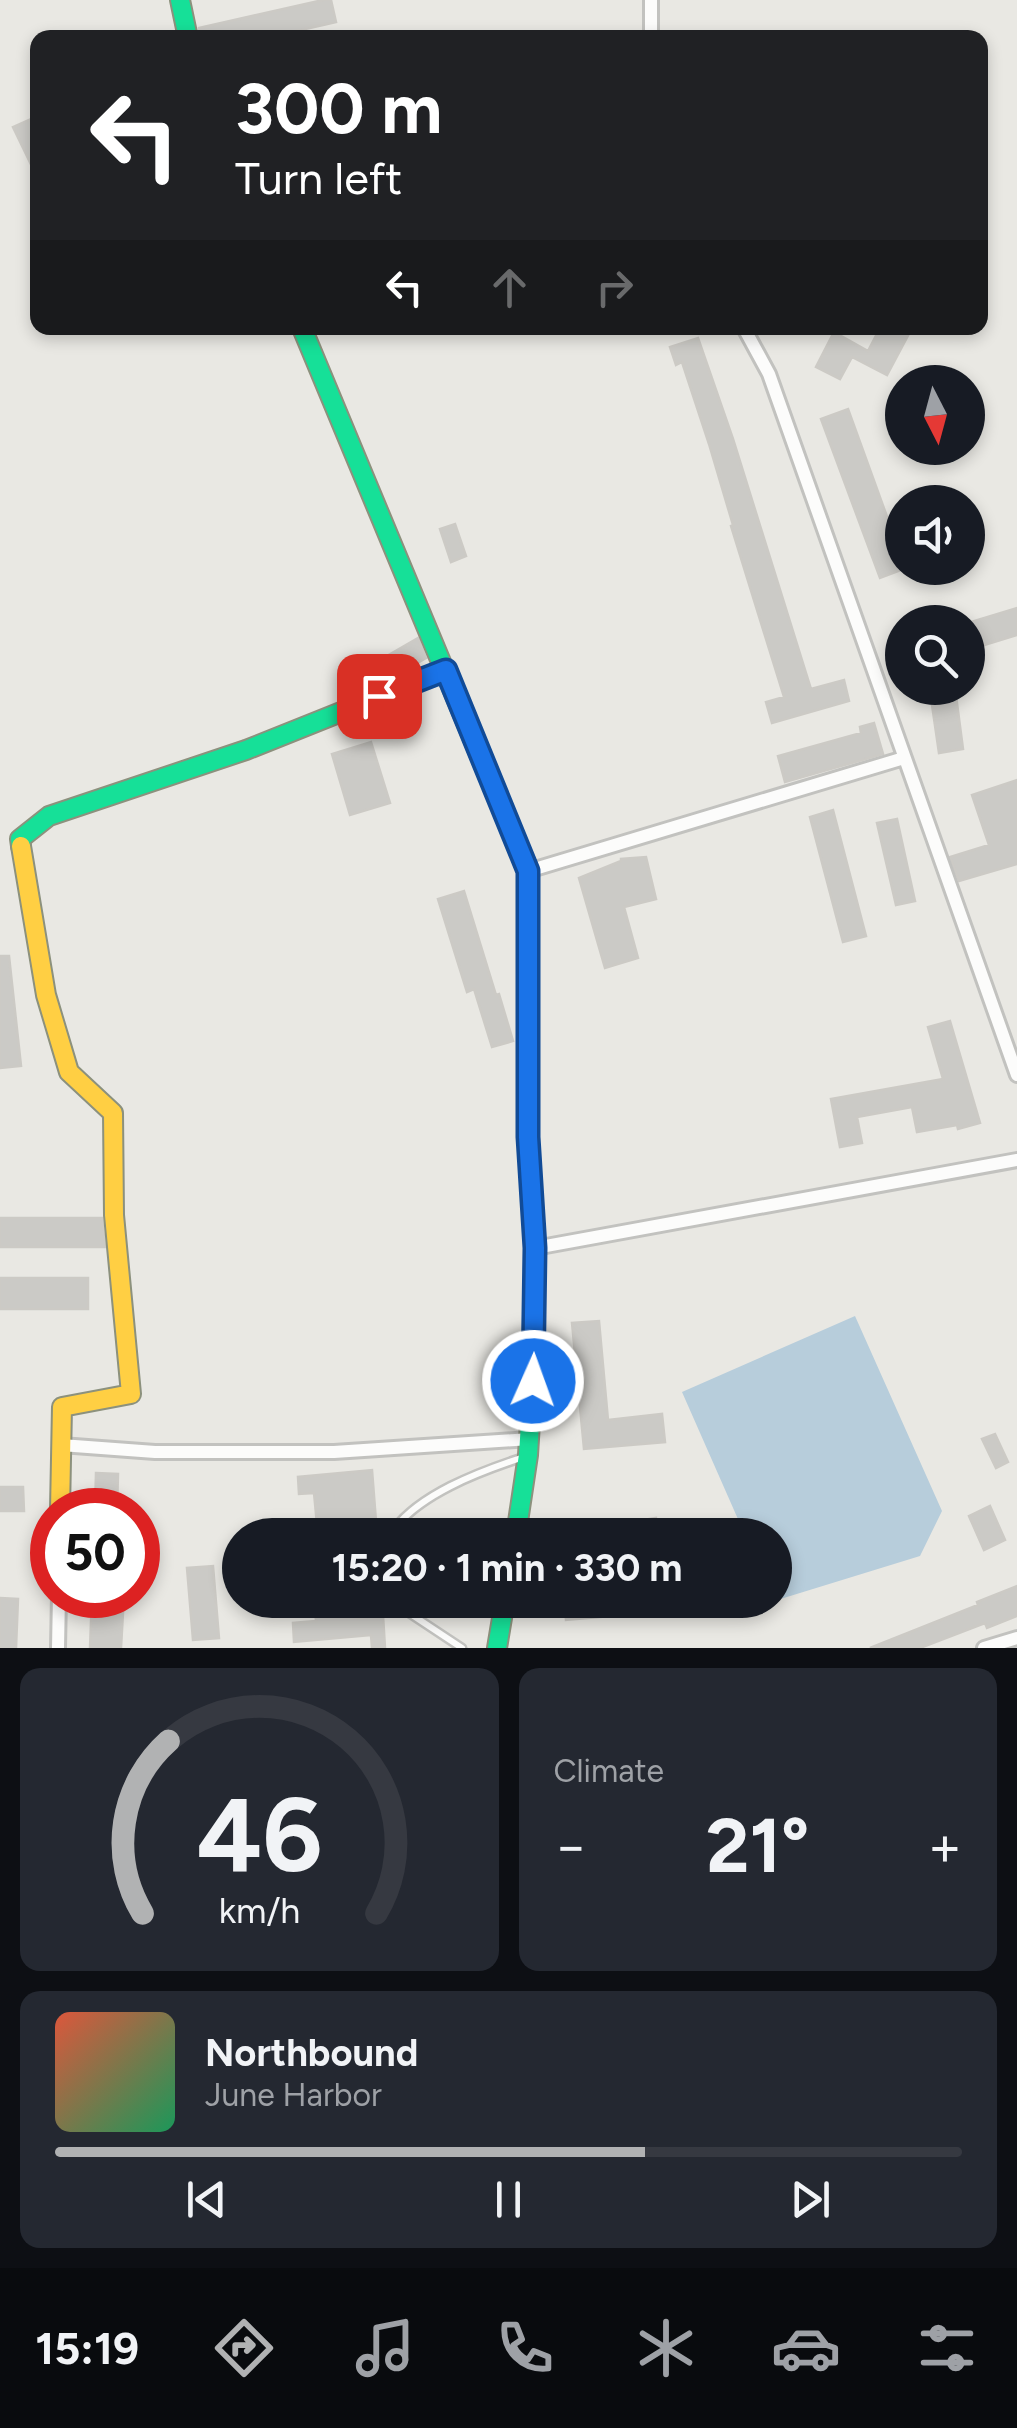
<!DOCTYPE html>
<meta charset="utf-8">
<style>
body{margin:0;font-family:Figtree,sans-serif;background:#242831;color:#f1f3f6;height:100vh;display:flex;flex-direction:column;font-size:38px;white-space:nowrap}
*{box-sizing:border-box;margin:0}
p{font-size:32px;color:#9ea1a6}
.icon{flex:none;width:55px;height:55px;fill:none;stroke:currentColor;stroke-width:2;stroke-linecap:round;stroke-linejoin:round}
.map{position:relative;height:1648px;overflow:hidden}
.panel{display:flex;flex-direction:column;gap:20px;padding:20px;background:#0d0f14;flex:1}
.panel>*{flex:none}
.hud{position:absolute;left:30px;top:30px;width:958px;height:305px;border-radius:20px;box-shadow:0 5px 15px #0003;background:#202124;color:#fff;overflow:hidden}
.needle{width:65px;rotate:174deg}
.tools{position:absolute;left:885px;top:365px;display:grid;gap:20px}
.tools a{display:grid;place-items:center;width:100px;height:100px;border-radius:50%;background:#171b24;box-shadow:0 5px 15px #0003;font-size:50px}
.speed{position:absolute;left:30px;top:1488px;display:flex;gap:20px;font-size:50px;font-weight:700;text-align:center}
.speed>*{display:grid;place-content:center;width:130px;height:130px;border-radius:50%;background:#171b24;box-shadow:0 5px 15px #0003;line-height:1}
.speed .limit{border:15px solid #d22;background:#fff;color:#111}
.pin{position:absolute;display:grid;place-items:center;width:85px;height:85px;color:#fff;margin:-42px;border-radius:20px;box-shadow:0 5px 15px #0006}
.me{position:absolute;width:110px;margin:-55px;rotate:2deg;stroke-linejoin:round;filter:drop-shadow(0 0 8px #0008)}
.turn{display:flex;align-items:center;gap:35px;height:210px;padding:0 40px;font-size:45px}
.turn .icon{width:130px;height:130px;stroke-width:2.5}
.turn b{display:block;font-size:70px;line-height:85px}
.lanes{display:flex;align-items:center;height:95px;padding:0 40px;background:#0003;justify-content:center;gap:50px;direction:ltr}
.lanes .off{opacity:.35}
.big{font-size:75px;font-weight:700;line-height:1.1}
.panel .card{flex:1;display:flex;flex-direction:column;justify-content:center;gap:15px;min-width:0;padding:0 35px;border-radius:20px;background:#242831}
.panel .dial{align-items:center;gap:0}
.dial svg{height:260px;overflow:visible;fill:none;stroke:#363941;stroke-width:7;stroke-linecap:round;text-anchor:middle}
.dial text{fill:#f1f3f6;stroke:none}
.song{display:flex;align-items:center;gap:30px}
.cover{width:120px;height:120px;border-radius:15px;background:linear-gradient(135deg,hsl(10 70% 55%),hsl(150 70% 35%))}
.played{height:10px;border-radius:5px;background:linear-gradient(90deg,#b1b2b3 65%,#363941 65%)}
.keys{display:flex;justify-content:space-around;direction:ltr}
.heat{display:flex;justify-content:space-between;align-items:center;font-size:55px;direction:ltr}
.panel .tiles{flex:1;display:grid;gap:20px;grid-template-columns:1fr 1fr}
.card:last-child{grid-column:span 2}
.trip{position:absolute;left:222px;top:1518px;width:570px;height:100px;border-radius:50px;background:#171b24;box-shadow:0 5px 15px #0003;font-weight:700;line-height:100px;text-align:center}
.menu{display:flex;height:160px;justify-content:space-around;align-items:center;background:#090b0e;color:#9ea1a6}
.menu .icon{width:70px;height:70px}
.menu .on{color:#b1b2b3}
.menu b{font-size:45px;color:#f1f3f6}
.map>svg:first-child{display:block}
</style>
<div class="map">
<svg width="1017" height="1648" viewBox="0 0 1017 1648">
<rect width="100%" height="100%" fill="#e9e8e3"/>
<path fill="#b7cddb" d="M855,1316L942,1511L920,1556L774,1601L775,1535H745L682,1392Z"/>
<path fill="#cbcac6" stroke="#cccac5" stroke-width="2.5" d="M323,0H331L336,22L266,38H200L199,28Z
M38,116V179L13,127Z
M880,328H912L887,375L852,357L840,379L816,367L834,332L868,351Z
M698,338L733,439L811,689L844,680L849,701L772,723L766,702L784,697L731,526L733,525L709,444L682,362L676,365L670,347Z
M848,409L902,558V568H906L880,578L821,419Z
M455,524L466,556L451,562L440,529Z
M1017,608V635L968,650V623Z
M418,638L426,658L397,675L387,656Z
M955,688L963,749L939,753L930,691Z
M874,723L883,754L785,782L778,756L861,733L860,727Z
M371,742L390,803L350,815L332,754Z
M1017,780V864L959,881L950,857L989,845L972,795Z
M833,810L866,936L843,942L810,817Z
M897,819L915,901L896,905L877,823Z
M646,857L656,899L624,907L638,958L605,968L579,878L621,861V859Z
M464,891L496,995L499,994L513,1041L492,1047L474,989L467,992L438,899Z
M0,956H9L21,1066L0,1068Z
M950,1021L980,1123L958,1129L957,1125L917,1132L912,1107L857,1117L862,1143L840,1147L831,1099L943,1079L928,1027Z
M0,1218H102L105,1247H0Z
M0,1278H88V1309H0Z
M599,1321L608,1420L662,1414L665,1442L584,1449L572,1323Z
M995,1434L1008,1462L996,1468L982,1439Z
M372,1470L377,1534L318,1535L314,1493L299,1494L298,1477Z
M96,1473L118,1474L117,1510H95Z
M0,1487H23L24,1511H0Z
M990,1506L1005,1540L984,1550L969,1516Z
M656,1518L659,1535H619L618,1524Z
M213,1566L219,1638L193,1640L187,1568Z
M1017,1586V1616L987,1628L985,1623L920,1648H870L978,1605L977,1602Z
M92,1595H124L121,1648H90Z
M0,1598L18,1599L16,1648H0Z
M314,1600H354L356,1618L383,1615L385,1648H372L371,1635L294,1642L293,1623L316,1621Z
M564,1600H680V1610L566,1620Z"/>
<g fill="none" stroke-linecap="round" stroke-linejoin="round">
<g stroke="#c2c2bf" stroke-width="11">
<path id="lane" d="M390,1535C415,1495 481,1471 524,1457
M395,1600L397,1605L462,1648"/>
</g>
<g stroke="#c2c2bf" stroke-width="18">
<path id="street" d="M651,0V38
M744,328L769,374L1017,1075
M528,871L904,758
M535,1248L1017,1160
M61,1445L155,1452H334L530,1439
M58,1648L59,1595
M984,1648L1017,1638"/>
</g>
<g stroke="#8c917d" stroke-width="22">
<path id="fast" d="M180,0L188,38
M302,328L528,871V884
M21,846L20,839L49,816L246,750L446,670
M516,1535L528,1455L532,1390
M497,1648L505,1600"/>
</g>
<g stroke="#8c917d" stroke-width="22">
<path id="slow" d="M21,846L46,995L69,1072L113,1113L114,1215L131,1394L62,1407L60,1510
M528,884V1137L535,1248L532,1390"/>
</g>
<use href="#lane" stroke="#fcfcfb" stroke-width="6"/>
<use href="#street" stroke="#fcfcfb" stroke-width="12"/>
<use href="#fast" stroke="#16e098" stroke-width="18"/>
<use href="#slow" stroke="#ffcf43" stroke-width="18"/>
</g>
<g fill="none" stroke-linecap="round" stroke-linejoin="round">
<g stroke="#114b97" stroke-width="25">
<path id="route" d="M379,696L446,670L528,871V1137L535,1248L533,1381"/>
</g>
<use href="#route" stroke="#1a73e8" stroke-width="18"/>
</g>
</svg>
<div class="tools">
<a><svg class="needle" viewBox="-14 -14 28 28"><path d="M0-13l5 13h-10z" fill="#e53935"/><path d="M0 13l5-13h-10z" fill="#9ea1a6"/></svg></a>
<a><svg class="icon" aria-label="sound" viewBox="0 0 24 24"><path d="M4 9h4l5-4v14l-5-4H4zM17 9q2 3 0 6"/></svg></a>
<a><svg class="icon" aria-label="search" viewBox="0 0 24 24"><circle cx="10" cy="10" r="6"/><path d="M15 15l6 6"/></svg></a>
</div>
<div class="speed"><div class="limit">50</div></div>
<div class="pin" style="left:379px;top:696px;background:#d93025"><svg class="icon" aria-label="arrive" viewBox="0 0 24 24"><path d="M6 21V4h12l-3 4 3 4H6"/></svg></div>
<svg class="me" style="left:533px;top:1381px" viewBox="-20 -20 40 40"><circle r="17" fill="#1a73e8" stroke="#fff" stroke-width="3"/><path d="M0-11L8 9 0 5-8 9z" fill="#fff"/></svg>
<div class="trip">15:20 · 1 min · 330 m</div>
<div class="hud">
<div class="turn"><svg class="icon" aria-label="left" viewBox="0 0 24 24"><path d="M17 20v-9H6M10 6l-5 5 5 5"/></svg><div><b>300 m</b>Turn left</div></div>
<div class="lanes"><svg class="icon" aria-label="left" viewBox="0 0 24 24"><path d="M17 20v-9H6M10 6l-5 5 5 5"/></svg><svg class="icon off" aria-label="ahead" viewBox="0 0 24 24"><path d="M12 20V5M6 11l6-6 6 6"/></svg><svg class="icon off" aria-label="right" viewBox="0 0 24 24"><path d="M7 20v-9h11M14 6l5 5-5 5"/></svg></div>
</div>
</div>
<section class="panel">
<div class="tiles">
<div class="card dial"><svg viewBox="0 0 100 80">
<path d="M14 69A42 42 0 1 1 86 69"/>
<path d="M14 69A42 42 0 0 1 22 16" stroke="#b1b2b3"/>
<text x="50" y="56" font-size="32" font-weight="700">46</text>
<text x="50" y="72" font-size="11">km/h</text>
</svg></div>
<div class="card"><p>Climate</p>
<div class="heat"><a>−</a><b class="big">21°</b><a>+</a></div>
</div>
<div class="card">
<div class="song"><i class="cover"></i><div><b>Northbound</b><p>June Harbor</p></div></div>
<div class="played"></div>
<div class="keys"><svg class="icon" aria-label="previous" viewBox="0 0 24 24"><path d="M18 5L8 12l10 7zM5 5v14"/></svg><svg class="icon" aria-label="pause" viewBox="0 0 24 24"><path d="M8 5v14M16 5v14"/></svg><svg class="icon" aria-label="next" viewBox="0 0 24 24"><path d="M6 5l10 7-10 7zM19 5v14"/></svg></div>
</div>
</div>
</section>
<nav class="menu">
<b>15:19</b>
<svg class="icon on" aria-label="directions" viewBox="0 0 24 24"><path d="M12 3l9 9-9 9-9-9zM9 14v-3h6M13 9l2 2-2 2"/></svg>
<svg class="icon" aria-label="music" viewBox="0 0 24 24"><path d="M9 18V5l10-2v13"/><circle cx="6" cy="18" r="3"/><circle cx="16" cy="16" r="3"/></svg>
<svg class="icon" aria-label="phone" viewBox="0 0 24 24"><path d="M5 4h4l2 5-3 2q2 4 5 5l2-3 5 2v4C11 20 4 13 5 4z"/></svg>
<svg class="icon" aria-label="climate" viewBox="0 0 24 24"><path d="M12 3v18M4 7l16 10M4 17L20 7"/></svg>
<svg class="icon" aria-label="car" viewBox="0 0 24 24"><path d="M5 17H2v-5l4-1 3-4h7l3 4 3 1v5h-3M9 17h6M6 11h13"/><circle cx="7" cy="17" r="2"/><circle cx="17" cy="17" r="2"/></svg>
<svg class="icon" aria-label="filters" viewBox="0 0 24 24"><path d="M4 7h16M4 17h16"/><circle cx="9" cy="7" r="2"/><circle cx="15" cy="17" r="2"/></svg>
</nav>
